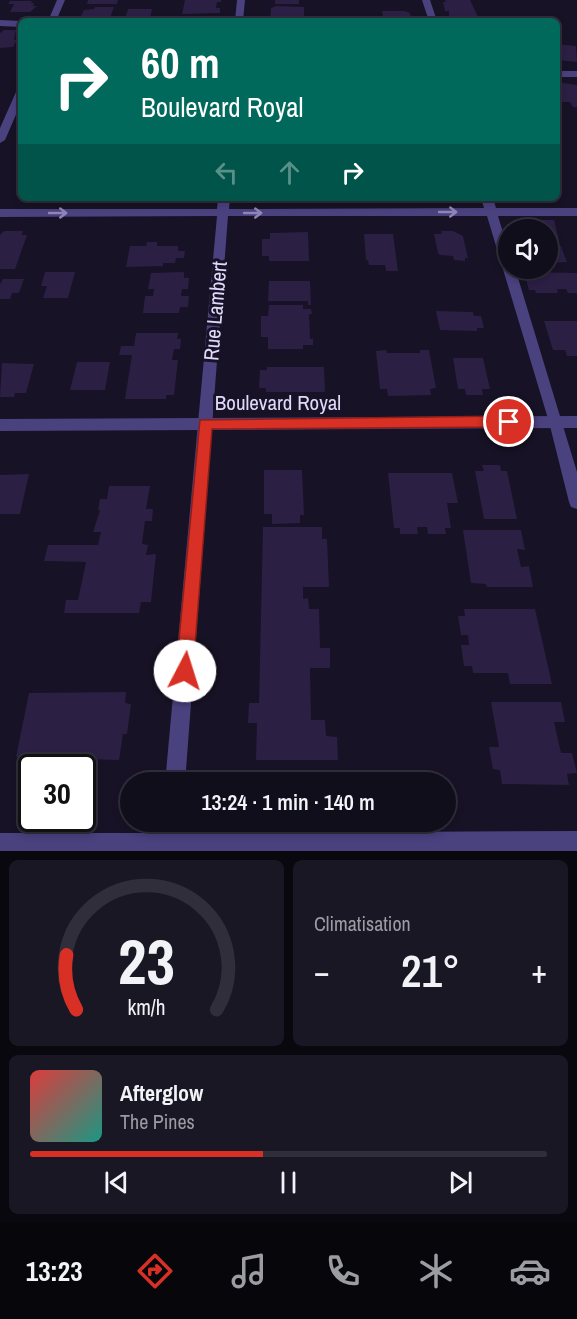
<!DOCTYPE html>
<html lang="fr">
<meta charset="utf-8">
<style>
body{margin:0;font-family:"Archivo Narrow",sans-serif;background:#1a1725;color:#f1f3f6;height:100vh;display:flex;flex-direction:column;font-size:22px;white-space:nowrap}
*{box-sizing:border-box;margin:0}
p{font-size:20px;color:#9c9ca3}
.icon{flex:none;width:33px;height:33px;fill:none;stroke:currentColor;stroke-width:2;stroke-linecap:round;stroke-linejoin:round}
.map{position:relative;height:851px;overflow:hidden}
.drawer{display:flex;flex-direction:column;gap:9px;padding:9px;background:#09080f;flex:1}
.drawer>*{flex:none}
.top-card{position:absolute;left:18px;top:18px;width:542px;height:183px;border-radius:9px;box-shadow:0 3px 9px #0003,0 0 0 2px #302e3b;background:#00695c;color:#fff;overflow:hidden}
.tools{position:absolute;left:498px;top:219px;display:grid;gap:12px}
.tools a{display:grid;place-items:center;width:60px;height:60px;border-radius:50%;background:#110e1c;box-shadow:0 3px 9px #0003,0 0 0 2px #302e3b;font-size:30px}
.speed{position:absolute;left:18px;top:754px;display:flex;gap:12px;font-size:30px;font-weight:700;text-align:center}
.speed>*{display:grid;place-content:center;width:78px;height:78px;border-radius:50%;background:#110e1c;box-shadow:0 3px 9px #0003,0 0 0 2px #302e3b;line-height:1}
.speed .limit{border:3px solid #111;border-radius:9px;background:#fff;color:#111}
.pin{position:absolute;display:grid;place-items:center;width:51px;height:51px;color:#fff;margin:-26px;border:3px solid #fff;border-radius:50%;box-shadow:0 2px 6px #0007}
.me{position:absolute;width:66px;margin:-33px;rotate:5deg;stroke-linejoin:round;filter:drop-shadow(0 0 4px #0008)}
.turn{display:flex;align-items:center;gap:21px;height:126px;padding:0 24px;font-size:27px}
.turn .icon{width:78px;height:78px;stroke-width:2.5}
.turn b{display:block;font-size:42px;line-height:51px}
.lanes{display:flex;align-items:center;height:57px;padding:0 24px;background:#0003;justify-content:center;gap:30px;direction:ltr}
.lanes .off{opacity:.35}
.big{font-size:45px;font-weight:600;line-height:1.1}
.drawer .card{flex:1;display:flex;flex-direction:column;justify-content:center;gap:9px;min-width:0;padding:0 21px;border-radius:9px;background:#1a1725}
.drawer .dial{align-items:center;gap:0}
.dial svg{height:156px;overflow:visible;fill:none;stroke:#302e3b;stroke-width:7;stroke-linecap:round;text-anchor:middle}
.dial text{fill:#f1f3f6;stroke:none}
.song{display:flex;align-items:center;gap:18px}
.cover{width:72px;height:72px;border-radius:9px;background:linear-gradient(135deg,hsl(0 70% 55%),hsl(170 70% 35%))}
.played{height:6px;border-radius:3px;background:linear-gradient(90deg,#d93025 45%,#302e3b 45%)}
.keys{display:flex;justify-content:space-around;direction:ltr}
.heat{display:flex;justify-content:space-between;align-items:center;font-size:33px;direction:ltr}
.drawer .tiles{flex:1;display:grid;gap:9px;grid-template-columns:1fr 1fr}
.card:last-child{grid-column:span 2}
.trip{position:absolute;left:120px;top:772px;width:336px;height:60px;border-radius:30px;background:#110e1c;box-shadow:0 3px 9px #0003,0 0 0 2px #302e3b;font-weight:600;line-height:60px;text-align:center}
.menu{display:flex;height:96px;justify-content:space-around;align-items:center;background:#07060b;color:#9c9ca3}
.menu .icon{width:42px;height:42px}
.menu .selected{color:#d93025}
.menu b{font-size:27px;color:#f1f3f6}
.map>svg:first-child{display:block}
</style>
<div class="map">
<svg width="577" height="851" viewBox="0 0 577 851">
<rect width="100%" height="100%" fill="#171225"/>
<path fill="#2b1f44" d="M88,0H118L117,4H87Z
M185,0H221V2H217L216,8H220V13L182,14Z
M275,0H299V4H275Z
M445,0H470L480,21H449V11H445L443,2H446Z
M10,1H32L31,3H34L33,6H37L30,12H10L14,4H8Z
M276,6L304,7V21L270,20L271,8Z
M95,7H114L110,18L81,16L84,10L94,9Z
M128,9H152L150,19H125Z
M382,11H405L410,13L411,17L388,19V17H383Z
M4,30H16L14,40H17L13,47L0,48V33Z
M556,44L576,46L577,62L556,60Z
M556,82L577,85V107H573L570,102H556Z
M513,220H554L559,240L548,237V230H510L508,224H514Z
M4,231H23L22,235H27L15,269H0V235Z
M441,231H453L463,236L468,258H465V261L454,260L453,256L440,255L438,253L434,234H442Z
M308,232L309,261H269V256H262V239H270V233Z
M364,234H393L398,271H386L385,265H369L368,260H366Z
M147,242H157V246H178V251H185L184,258H176L175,263H163V266L126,267L130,246H146Z
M548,246H561L567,262L548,263Z
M45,272H75L68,298H43L47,286H41Z
M184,272V278H189L188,289H182L181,296H189L188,307H180L179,313H143L145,296H153L154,289H148L151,273Z
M529,272L577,273V293H568L566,289H557L558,293H536L535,290H529L525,275H530Z
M3,279H24L19,293H12L10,299H0V284Z
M269,281H310L311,305H308V301H268Z
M269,305H303V309H311L312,314H309L310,339H313V345H303V349H268V337H261V316H268Z
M436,311L473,312L474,316H481L484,328H477V331L440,330Z
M544,321H577V356H567L565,350H553Z
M136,333H178L177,339H181L180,349H174L172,360H178L174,395H166V399H125L132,355H119L121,346H134Z
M386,350L387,353H420V350H429L436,388L430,389L431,395L388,396L387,389H380L376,351Z
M453,358H483L490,389H482L483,395H466L465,389H458Z
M77,362H110L105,390H70Z
M2,363L34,364L26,393H15L14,397H0Z
M267,367H324L325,392H266V388H259L260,370H267Z
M482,465H500L501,471H507L517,519H484L475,471H484Z
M264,470H302L304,515H300V523L272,524V514H264Z
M388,473H452L458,503H447L451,528H445L446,534H428L427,527H417L418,534H400V528H394Z
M29,474L20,514H0V475Z
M109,486H150L146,509H153L152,521H145L142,544L148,545L146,555L156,554L151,602H141L139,613H64L66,600H78L86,562L44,561L48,545H98L101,532H93L100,510H98L100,499H107Z
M263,527H322V539H327L329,587H303V599L308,598L309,609H319L320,648H330V668H310L311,720H325L326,736L337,737L338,760H256L257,723H248L249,703H259Z
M463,530H521L525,550L517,549L521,567L529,566L533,587H487L486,584L471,583Z
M464,609H535L552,684H510L508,673H473L472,666H464L461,645H469L468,635H461L458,616H465Z
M126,692L125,703L131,704L127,734H123L119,760L16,757L29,693Z
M491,702H561L565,722H554L561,753H572L577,773L567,774L569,785L502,784L500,770L493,769L489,747H499Z"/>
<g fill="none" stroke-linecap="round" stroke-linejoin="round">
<path fill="#4a417f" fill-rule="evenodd" d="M57,0H65L56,21H48Z
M237,0H245L243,21H235Z
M422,0H430L437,21H429Z
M0,20L21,21V27L0,26Z
M556,71H577V77H556Z
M21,89V103L5,140L0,143V128L16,92Z
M218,198H230L229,209L484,208L481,198H493L496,208H577V216H498L508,249V268H515L577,472V509L571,507L569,502L549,422L487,216H228L185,783H165L217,216L0,217V209H217Z
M161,822H183L182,833L577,831V851H0V833H161Z"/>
<path fill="#4a417f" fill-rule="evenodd" d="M577,416V428L0,431V419Z"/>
</g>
<defs><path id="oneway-shaft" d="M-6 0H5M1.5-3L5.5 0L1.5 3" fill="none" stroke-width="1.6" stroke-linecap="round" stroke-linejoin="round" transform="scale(1.5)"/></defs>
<g stroke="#8e85b7">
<use href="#oneway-shaft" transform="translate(448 212)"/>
<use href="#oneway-shaft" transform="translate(58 213)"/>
<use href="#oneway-shaft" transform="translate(253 213)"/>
</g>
<path fill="#d93025" stroke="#8d1f18" stroke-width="1.5" d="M509,416L516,422L509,427L212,429L193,671L191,677L185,679L179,677L176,671L200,420Z"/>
<g text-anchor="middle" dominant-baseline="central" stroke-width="6" stroke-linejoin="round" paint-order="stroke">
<g font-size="21" fill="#e1d9fb" stroke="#171225">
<text transform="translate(215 311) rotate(-85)">Rue Lambert</text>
<text x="278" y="402">Boulevard Royal</text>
</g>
</g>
</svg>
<div class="tools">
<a><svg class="icon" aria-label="sound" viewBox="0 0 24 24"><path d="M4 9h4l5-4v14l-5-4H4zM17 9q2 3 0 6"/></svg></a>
</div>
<div class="speed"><div class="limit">30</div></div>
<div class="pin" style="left:509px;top:422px;background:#d93025"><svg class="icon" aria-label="arrive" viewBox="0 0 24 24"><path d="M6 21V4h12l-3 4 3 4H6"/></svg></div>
<svg class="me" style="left:185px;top:671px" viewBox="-20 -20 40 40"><circle r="19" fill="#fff"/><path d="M0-13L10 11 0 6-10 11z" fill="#d93025"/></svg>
<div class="trip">13:24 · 1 min · 140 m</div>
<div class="top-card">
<div class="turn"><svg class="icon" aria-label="right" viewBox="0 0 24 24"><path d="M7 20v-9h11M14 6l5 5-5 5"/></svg><div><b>60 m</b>Boulevard Royal</div></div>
<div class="lanes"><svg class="icon off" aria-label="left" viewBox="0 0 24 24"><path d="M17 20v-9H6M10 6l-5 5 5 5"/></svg><svg class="icon off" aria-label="ahead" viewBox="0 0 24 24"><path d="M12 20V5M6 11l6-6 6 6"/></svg><svg class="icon" aria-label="right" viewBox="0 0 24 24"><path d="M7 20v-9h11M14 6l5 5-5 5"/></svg></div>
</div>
</div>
<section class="drawer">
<div class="tiles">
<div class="card dial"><svg viewBox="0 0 100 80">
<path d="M14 69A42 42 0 1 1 86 69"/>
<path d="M14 69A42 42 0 0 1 9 41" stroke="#d93025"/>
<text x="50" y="56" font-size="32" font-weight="700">23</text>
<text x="50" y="72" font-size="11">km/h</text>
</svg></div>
<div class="card"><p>Climatisation</p>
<div class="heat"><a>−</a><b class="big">21°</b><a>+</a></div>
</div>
<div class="card">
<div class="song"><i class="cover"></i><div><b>Afterglow</b><p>The Pines</p></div></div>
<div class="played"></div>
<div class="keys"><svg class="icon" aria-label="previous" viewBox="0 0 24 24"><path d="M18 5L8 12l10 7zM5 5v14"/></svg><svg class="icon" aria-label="pause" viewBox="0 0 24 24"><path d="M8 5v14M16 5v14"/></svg><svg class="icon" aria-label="next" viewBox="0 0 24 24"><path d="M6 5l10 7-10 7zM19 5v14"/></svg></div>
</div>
</div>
</section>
<nav class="menu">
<b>13:23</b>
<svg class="icon selected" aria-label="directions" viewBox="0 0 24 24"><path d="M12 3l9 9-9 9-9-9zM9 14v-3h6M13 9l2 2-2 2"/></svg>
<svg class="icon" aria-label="music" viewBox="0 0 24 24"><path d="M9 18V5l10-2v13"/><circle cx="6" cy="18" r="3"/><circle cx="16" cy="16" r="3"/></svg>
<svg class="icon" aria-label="phone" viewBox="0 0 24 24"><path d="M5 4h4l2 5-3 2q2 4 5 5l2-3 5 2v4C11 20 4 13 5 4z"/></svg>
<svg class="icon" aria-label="climate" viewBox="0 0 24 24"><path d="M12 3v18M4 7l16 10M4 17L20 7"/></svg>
<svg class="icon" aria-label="car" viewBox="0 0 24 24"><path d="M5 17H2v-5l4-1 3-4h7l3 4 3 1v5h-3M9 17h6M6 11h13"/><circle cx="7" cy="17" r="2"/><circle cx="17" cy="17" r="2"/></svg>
</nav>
